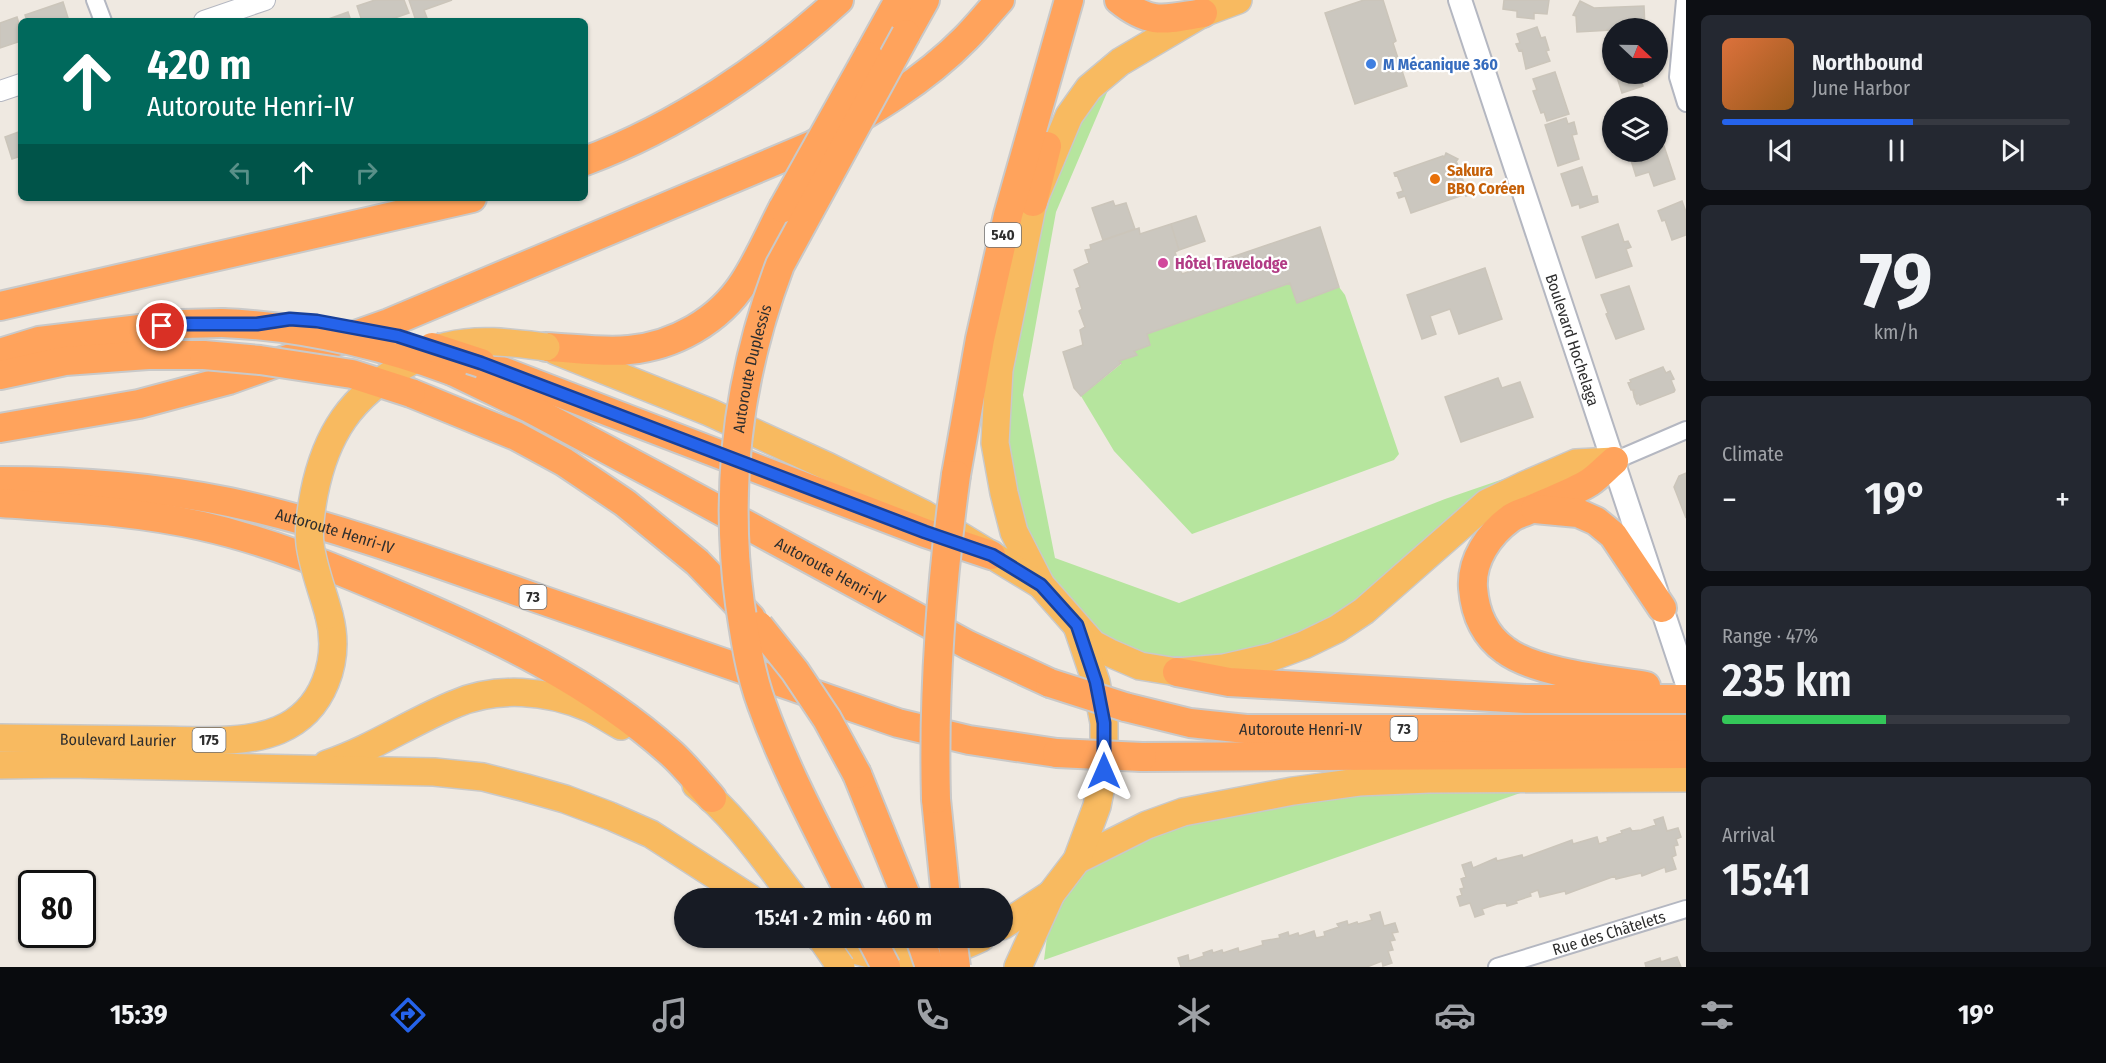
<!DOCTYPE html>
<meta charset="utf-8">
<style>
body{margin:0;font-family:"Fira Sans Condensed",sans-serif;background:#242831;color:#f1f3f6;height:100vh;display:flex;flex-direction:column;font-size:22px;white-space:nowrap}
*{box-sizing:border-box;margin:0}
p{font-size:20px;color:#9ea1a6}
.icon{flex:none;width:33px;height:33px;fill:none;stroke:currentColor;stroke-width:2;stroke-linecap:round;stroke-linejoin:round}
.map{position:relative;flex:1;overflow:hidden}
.details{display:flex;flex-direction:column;gap:15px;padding:15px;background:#0d0f14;width:420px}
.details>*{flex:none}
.guide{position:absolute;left:18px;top:18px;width:570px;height:183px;border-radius:9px;box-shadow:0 2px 4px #0004;background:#00695c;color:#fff;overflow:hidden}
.needle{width:39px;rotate:112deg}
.buttons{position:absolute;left:1602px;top:18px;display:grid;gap:12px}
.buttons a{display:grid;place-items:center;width:66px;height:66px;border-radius:50%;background:#171b24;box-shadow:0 2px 4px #0004;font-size:30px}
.speed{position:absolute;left:18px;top:870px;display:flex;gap:12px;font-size:30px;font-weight:700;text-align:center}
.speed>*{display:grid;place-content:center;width:78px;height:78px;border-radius:50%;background:#171b24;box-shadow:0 2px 4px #0004;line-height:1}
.speed .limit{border:3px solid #111;border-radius:9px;background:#fff;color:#111}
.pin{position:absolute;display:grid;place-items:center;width:51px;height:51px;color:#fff;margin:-26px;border:3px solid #fff;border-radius:50%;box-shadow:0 2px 6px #0007}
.me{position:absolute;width:66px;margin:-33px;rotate:0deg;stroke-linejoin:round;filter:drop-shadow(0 0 4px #0008)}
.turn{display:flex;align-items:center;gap:21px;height:126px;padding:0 30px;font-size:27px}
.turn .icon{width:78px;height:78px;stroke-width:2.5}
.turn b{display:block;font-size:42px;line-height:51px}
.lanes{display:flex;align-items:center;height:57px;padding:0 30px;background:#0003;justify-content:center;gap:30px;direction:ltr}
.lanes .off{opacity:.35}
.big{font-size:45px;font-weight:600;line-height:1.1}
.details .card{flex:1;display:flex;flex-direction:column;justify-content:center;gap:9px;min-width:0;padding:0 21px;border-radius:9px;background:#242831}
.details .dial{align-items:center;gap:0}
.dial b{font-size:78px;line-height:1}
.song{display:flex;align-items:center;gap:18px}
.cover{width:72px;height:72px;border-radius:9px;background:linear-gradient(135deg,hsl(20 70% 55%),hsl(30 70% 35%))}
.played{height:6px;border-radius:3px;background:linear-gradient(90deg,#2563eb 55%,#363941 55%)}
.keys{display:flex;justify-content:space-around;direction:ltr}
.heat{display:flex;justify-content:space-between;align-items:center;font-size:33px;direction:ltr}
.charge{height:9px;border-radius:4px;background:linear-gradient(90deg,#34c759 47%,#363941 0)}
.trip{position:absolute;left:674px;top:888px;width:339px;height:60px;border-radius:30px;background:#171b24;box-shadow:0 2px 4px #0004;font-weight:600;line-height:60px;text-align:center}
.tab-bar{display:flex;height:96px;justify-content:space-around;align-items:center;background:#090b0e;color:#9ea1a6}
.tab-bar .icon{width:42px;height:42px}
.tab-bar .on{color:#2563eb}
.tab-bar b{font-size:27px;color:#f1f3f6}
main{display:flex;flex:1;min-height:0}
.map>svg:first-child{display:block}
</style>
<main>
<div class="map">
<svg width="1686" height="967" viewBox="0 0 1686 967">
<rect width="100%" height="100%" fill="#efe9e1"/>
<path fill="#b6e59e" d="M1120,62L1056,212L1023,395L1055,558L1179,603L1445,499L1608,443L1614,461L1525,485L1304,645L1140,666L1041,585L995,443L1057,142Z
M1290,283L1297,302L1339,287L1345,295L1399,454L1394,460L1192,534L1114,451L1081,396L1121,364L1119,361L1136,355L1134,351L1150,345L1147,334Z
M1560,779L1044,960L1048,929L1055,913L1098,850L1293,791Z"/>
<path fill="#cbc7bf" stroke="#cbc5ba" stroke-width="1.5" d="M375,0H404L409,13L386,21H362L357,6Z
M409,0H452L424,10L427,18L419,21H416Z
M1364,0H1383L1396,41L1393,43L1407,86L1355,104L1325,13Z
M1504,0H1549L1547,14L1534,13V19L1517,17V11L1503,9Z
M1580,1L1594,8L1644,6L1645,28H1612V30L1577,32L1576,16L1573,15Z
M63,2L69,21H27L25,15Z
M348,12L351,21H323Z
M17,17L21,30V41L0,48V23Z
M1537,27L1541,38L1545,37L1549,50L1546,51L1550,61L1526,69L1522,50L1519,51L1516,44L1520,43L1517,34Z
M1555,72L1569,114L1547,121L1544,112L1541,113L1533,91L1537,90L1533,79Z
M1616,74H1639L1643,86L1622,93Z
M1566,118L1568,124L1574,122L1577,134L1572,135L1579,159L1558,166L1545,125Z
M21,131V156L12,159L5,137Z
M1658,138H1659L1662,147L1664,146L1675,179L1654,186L1649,172L1636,176L1629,154L1635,152H1658Z
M1446,153L1458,159L1455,163H1457L1468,195L1466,196V194L1411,213L1405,196L1399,198L1397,193L1403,191L1397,175L1395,176L1394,173L1443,156L1444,158Z
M1582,167L1592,197L1597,196L1598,202L1580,208L1579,204L1572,206L1561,174Z
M1113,201L1115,206L1126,203L1135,229L1103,240L1092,208Z
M1682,201L1686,212V235L1672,240L1665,220L1662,221L1658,211Z
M1196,216L1205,241L1179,250L1171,224Z
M1171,224L1179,250L1175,252L1182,274L1320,227L1339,287L1297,303L1290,283L1147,334L1150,345L1134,351L1137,355L1119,361L1121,363L1081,396L1074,388L1063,352L1083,345L1080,330L1085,327L1079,311L1082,309L1076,289L1080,287L1074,270L1089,263L1085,250L1091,249L1090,245L1139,228L1140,234Z
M1618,224L1624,242L1628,241L1631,247L1626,249L1632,266L1596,278L1582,237Z
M1485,268L1502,319L1459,334L1450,309L1430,316L1436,334L1422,339L1407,295Z
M1629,286L1644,329L1616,339L1606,314L1608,313L1601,295Z
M1663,367L1666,373L1670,371L1674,379L1671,380L1675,390L1674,392L1640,405L1639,403L1637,404L1634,397L1636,395L1634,396L1633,391L1634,390H1631L1628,383L1631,382L1630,380Z
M1498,378L1502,388L1520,382L1533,417L1461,442L1445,397Z
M1686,473V518L1674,487L1679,476Z
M1663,817L1667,831L1678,828L1681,837L1676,839L1678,845L1674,846L1676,855L1672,857L1676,869L1666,872L1665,867L1642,876L1641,873L1616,879L1615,876L1566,894L1565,891L1540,897L1538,890L1530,893L1531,896L1516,901L1517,903L1507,906L1506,903L1497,904L1482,909L1484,914L1475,917L1470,903L1460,906L1457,897L1462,895L1460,889L1464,888L1461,879L1466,877L1462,865L1471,862L1473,868L1496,858L1497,861L1522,855L1523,858L1572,840L1573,844L1597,837L1599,844L1608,841L1607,838L1622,833L1621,831L1630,828L1632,831L1641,830L1656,825L1654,820Z
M1380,912L1384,926L1395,923L1398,932L1392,933L1395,940L1390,941L1393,950L1388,951L1392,963L1383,966L1382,961L1367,967H1181L1178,958L1188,955L1189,961L1204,956L1203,953L1212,950L1213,953L1222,950L1223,953L1238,948L1239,952L1263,945L1262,941L1280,938L1279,935L1288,932L1289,936L1298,933L1299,936L1314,931L1316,938L1325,936L1324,932L1339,927L1337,924L1347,921L1348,925L1357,922L1358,924L1372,920L1370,915Z
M1677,957L1681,967H1646L1645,963L1660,958L1661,962Z"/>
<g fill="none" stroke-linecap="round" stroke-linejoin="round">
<g stroke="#b4b7c1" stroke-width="20">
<g id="minor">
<path d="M95,0L103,21"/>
<path d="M1685,0L1678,77L1686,103"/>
<path d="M1614,461L1686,430"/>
<path id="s1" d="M1497,967L1686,909"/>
</g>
</g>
<g stroke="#b4b7c1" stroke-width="22">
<path id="tertiary" d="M204,21L265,0
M0,91L21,84"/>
</g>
<g stroke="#b4b7c1" stroke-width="26">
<g id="secondary">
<path id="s2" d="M1460,0L1686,681"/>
</g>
</g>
<g stroke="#c9c9c9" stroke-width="30">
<g id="trunk">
<path d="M1238,0L1203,13L1120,62L1089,88L1069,116L1033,202L999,370L995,443L1004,493L1014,532L1041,585L1093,644L1110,653L1140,666L1177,672L1224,668L1272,657L1304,645L1337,629L1364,611L1487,503L1525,485L1576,463L1614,461"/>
<path d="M556,351L709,412L829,467L924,514L1041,585"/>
<path id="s3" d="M0,738C52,739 104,739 156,740C194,740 244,745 279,730C324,711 341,660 329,615"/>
<path d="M327,764C372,749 411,722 455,704C496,686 548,690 589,708C600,713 610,720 621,726"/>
<path d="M0,765L69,764L434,772L483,777L526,788L565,799L610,816L651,834L750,898"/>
<path d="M696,785C735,816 764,859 794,898"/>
<path d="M1077,860L1147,825L1183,812L1293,791L1359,782L1429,779L1686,778"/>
<path d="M1002,926L1051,894"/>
<path d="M820,938C879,962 922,967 981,938"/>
<path d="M1018,967L1051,894L1077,860L1097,806L1104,771V723L1096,682L1078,629"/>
</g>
</g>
<g stroke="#c9c9c9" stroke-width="32">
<g id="motorway">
<path d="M1119,0C1151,26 1166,19 1203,13"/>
<path d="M906,34L925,0"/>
<path d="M868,56L899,0"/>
<path d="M585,161C677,127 767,66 839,0"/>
<path d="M1033,202L1047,146"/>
<path d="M0,306L472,198"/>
<path d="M546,347C572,348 604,353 629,350C674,346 719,321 744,282C759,259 770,233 783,208"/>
<path d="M0,353L39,341L182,324L222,323"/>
<path d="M481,363L925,533L991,555"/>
<path id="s4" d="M452,371L529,408L664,480L968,645L1050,683"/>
<path d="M0,375L65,361L148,355H204"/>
<path d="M411,393L516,436L564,462L625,503L697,562L751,618"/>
<path d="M0,428L139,404L229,380L389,323L813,145C867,114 922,83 966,38C978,26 988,13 1000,0"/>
<path d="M1614,461C1606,468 1599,476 1590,482C1573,493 1551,500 1532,509C1525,512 1517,514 1511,518C1489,534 1471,560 1473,588C1475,613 1484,635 1505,650C1535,673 1609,680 1646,686"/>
<path d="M956,475L980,339L1008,215L1069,0"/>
<path id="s5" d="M0,481C74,481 156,487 229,502C336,525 439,564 542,600C661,641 779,682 898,723L969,740L1057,753"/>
<path d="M0,503C68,508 136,511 202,526C269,541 332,567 395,594C494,636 591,681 672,754C686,767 699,783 712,798"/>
<path d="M1535,509L1578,513L1596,521L1613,535L1662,608"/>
<path d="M1177,672L1229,682L1439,694L1526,699H1686"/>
<path id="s6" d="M1125,707L1190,723L1246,729H1686"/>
<path d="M1142,757L1686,754"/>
<path d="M857,774L907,898"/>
<path d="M936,799L946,898"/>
</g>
</g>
<use href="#minor" stroke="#fff" stroke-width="16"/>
<use href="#tertiary" stroke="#fff" stroke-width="20"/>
<use href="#secondary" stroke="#fff" stroke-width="22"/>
<use href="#trunk" stroke="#f8ba60" stroke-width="27"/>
<use href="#motorway" stroke="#ffa35c" stroke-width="28"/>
<g stroke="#c9c9c9" stroke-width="30" stroke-linecap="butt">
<path id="trunk-bridge" d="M329,615C323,592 313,568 310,544C308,528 311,510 314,494C326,433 351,397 405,365C418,357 432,349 447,346C480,338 513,343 546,347
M821,938L841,967"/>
</g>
<g stroke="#c9c9c9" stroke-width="32" stroke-linecap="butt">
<g id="motorway-bridge">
<path d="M783,208L868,56"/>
<path d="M222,323C302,326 378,344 452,371"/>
<path d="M432,347L481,363"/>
<path d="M204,355L260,360L352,374L411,393"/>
<path d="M759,626L795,671L827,719L857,774"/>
<path d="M1050,683L1125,707"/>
<path d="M1057,753L1142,757"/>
<path d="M936,799C933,689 941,584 956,475"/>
<path id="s7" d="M852,898C821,835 786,772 762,705C750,673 745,638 740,604C724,487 738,375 780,265L906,34"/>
<path d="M871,938L886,967"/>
<path d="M920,938L930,967"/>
<path d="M952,938L956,967"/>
</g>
</g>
<use href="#trunk-bridge" stroke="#f8ba60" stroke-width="27"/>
<use href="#motorway-bridge" stroke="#ffa35c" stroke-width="28"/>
</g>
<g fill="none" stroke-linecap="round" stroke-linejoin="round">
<g stroke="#184099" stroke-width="15">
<path id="route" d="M162,326L182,324H257L290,319L317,321L398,336L481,363L925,532L992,555L1041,585L1077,625L1096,682L1104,723V771"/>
</g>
<use href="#route" stroke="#2563eb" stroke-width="10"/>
</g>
<circle fill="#3f7fe0" stroke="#fff" stroke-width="2" cx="1371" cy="64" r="6"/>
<circle fill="#e8710a" stroke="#fff" stroke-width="2" cx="1435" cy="179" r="6"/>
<circle fill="#d1479c" stroke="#fff" stroke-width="2" cx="1163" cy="263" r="6"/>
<g text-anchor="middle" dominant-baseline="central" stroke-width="4.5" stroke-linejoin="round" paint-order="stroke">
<g fill="#fff" stroke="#6d6d6d" stroke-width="1.5">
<rect x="985" y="223" width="36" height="24" rx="4.5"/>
<rect x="519.5" y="585" width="27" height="24" rx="4.5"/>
<rect x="1390.5" y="717" width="27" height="24" rx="4.5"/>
<rect x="192.5" y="728" width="33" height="24" rx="4.5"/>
</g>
<g font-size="15" font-weight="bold" fill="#2e2e2e">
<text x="1003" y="235">540</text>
<text x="533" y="597">73</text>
<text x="1404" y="729">73</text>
<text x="209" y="740">175</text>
</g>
<g font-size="16" font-weight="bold" fill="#366cbe" stroke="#fff" text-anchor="start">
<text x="1383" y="64">M Mécanique 360</text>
</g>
<g font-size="16" font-weight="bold" fill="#c56008" stroke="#fff" text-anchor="start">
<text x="1447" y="170">Sakura<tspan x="1447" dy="18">BBQ Coréen</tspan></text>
</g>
<g font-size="16" font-weight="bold" fill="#b23c85" stroke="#fff" text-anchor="start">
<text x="1175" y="263">Hôtel Travelodge</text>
</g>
<g font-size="16" fill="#2e2e2e" stroke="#fff">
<text stroke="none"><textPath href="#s2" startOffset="358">Boulevard Hochelaga</textPath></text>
<text stroke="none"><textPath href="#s7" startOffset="554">Autoroute Duplessis</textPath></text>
<text stroke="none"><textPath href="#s5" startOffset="340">Autoroute Henri-IV</textPath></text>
<text stroke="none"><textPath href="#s4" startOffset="428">Autoroute Henri-IV</textPath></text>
<text stroke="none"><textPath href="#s6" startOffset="178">Autoroute Henri-IV</textPath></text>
<text stroke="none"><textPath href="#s3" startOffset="118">Boulevard Laurier</textPath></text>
<text stroke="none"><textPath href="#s1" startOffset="117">Rue des Châtelets</textPath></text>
</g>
</g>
</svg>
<div class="buttons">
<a><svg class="needle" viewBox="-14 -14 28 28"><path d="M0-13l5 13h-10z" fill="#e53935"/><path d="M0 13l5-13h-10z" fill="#9ea1a6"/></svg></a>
<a><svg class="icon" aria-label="layers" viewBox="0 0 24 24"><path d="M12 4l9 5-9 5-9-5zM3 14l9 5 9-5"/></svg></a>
</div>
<div class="speed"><div class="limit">80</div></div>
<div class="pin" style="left:162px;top:326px;background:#d93025"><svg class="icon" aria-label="arrive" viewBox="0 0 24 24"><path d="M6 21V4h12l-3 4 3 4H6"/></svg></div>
<svg class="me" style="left:1104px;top:771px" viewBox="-20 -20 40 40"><path d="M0-17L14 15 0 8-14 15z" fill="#2563eb" stroke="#fff" stroke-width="4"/></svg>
<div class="trip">15:41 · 2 min · 460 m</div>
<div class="guide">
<div class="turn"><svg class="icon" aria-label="ahead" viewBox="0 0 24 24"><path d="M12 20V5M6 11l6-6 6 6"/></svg><div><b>420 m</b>Autoroute Henri-IV</div></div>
<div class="lanes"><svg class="icon off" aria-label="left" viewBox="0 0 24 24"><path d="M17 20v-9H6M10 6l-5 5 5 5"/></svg><svg class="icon" aria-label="ahead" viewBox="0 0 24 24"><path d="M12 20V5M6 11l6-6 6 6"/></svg><svg class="icon off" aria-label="right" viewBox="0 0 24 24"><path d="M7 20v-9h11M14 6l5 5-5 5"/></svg></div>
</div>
</div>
<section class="details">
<div class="card">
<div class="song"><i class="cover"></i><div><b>Northbound</b><p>June Harbor</p></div></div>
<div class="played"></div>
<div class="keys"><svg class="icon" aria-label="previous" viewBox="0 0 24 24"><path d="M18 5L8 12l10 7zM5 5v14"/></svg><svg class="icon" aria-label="pause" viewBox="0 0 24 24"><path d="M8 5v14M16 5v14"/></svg><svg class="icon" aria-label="next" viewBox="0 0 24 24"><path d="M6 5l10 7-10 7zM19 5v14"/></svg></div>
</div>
<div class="card dial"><b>79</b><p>km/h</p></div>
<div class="card"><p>Climate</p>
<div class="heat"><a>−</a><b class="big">19°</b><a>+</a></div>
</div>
<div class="card"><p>Range · 47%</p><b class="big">235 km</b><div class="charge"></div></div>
<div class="card"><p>Arrival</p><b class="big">15:41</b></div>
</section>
</main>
<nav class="tab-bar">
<b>15:39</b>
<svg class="icon on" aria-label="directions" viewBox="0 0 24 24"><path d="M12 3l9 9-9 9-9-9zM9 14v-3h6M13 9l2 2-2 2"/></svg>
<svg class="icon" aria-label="music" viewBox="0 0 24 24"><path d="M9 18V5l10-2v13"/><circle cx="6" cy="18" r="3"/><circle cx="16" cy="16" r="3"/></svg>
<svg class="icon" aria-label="phone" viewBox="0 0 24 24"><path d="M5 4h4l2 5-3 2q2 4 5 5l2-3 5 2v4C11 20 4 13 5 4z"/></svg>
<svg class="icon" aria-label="climate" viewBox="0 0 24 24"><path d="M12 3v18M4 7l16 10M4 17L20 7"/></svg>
<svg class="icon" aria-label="car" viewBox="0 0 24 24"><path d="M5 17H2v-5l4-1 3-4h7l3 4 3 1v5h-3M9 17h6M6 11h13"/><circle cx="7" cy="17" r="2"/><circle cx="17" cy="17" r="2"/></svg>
<svg class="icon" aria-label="filters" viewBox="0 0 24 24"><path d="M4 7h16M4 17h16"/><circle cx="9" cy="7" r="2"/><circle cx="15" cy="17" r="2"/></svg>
<b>19°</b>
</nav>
